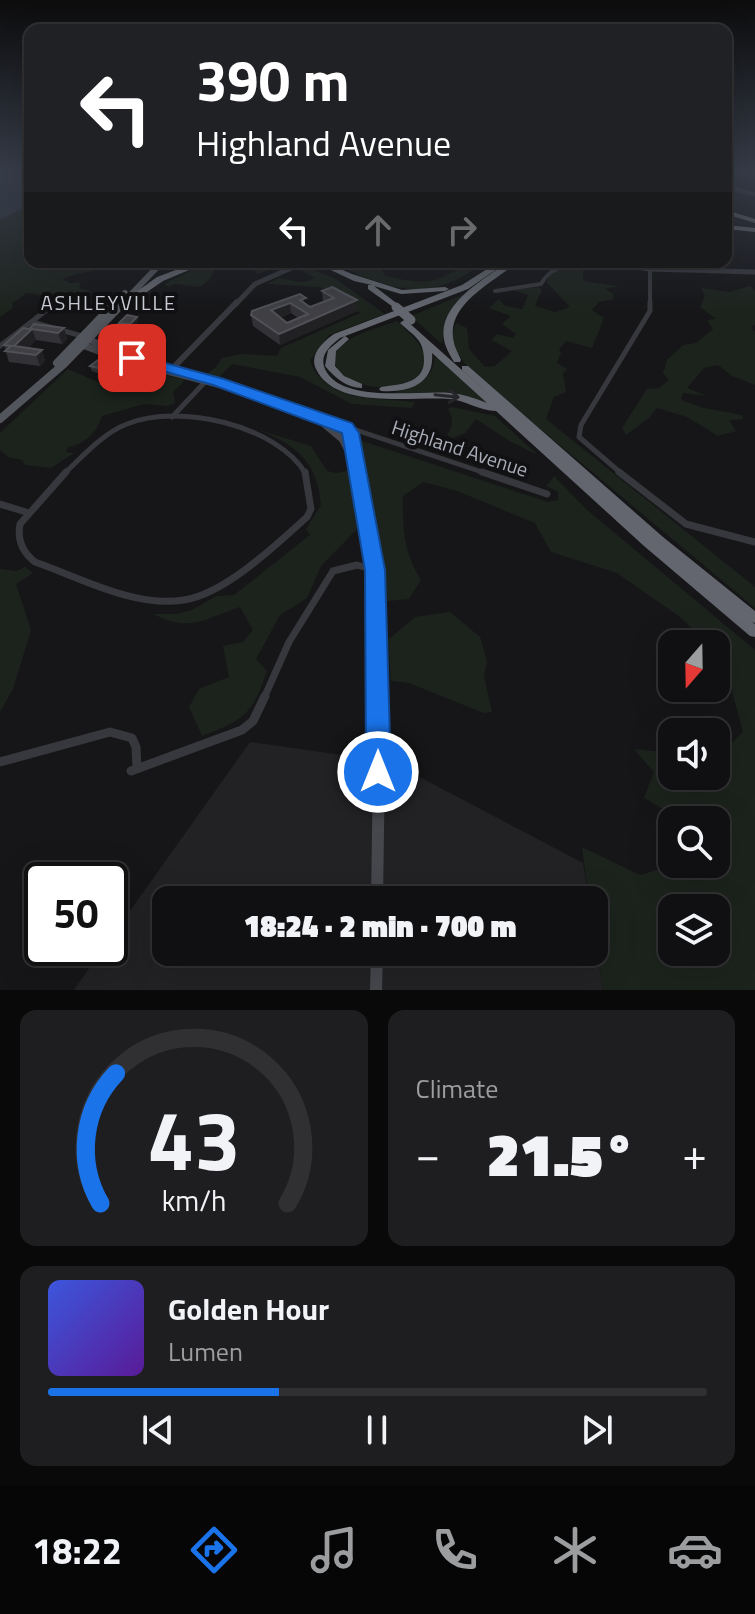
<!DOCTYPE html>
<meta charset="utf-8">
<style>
body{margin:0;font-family:"Titillium Web",sans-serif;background:#1e1e20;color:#f1f3f6;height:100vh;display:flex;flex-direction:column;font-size:30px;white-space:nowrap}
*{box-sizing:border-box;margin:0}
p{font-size:26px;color:#9c9d9f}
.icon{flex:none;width:44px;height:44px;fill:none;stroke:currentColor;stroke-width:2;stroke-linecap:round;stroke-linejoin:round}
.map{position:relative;height:990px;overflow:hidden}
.side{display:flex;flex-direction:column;gap:20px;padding:20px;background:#09090a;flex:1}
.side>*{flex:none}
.guide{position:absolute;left:24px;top:24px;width:708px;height:244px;border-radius:16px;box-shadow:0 8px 32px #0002,0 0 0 2px #303032;background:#202124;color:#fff;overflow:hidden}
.needle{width:52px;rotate:200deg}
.buttons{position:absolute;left:658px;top:630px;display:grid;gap:16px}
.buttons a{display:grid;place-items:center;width:72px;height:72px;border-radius:16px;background:#101012;box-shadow:0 8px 32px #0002,0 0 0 2px #303032;font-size:40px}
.speed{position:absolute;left:24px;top:862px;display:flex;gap:16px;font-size:40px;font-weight:700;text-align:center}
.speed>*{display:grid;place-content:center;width:104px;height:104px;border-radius:50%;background:#101012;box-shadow:0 8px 32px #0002,0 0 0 2px #303032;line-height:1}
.speed .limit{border:4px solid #111;border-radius:12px;background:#fff;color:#111}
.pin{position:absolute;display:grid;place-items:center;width:68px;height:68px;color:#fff;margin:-34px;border-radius:16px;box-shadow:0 4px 12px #0006}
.me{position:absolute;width:88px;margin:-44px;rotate:0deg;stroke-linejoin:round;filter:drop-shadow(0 0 6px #0008)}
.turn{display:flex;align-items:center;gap:28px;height:168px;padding:0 40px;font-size:36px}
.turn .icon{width:104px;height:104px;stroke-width:2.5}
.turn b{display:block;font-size:56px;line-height:68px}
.lanes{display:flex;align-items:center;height:76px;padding:0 40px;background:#0003;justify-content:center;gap:40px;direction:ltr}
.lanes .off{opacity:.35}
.big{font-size:60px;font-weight:800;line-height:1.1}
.side .widget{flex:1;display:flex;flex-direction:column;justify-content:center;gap:12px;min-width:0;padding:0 28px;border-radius:16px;background:#1e1e20}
.side .dial{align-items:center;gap:0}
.dial svg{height:208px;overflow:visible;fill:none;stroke:#303032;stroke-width:7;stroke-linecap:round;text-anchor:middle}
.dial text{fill:#f1f3f6;stroke:none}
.song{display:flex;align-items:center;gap:24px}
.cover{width:96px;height:96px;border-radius:12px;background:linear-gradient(135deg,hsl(230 70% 55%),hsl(270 70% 35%))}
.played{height:8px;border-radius:4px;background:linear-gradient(90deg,#1a73e8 35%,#303032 35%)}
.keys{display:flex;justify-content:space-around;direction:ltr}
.heat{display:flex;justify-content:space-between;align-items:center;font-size:44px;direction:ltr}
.side .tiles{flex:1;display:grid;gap:20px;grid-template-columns:1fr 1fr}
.widget:last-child{grid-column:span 2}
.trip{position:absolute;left:152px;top:886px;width:456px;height:80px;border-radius:16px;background:#101012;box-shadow:0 8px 32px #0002,0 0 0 2px #303032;font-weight:800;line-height:80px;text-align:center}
.tab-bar{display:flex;height:128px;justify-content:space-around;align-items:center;background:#060607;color:#9c9d9f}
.tab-bar .icon{width:56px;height:56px}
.tab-bar .on{color:#1a73e8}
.tab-bar b{font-size:36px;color:#f1f3f6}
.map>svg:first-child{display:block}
</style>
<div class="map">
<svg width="755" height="990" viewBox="0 0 755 990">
<rect width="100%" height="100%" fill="#161618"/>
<path fill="#222225" d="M250,742L391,762L583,863L589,900H166V952H594V933L603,990H74L103,948H110V939Z"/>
<path fill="#1c231d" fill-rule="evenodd" d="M30,205V262H112C98,273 79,271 63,279L70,283L81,282L79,288L90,291L79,300L27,293L12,303L13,308L0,317V220Z
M218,262H293L257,274L252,266L234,264L215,269L210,279L200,287L176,284L168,287L164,284L202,265Z
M330,262C349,262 363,268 381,268L385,276C402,279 421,285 438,279C453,274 456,266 474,269C423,306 382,285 330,262Z
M564,266L583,269V281L618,286L605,289L613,294L614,299L599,302L592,310L604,318L592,348L566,341L559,350L561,353L557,363L567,369L563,373L566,392L554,397L546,419L755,587V608L513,406L465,364L450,342L456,323L467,328L469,349L485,367L495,366L512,351L491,340L497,334L513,338L516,334L502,324L511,316L489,308L499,299L505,306L522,309L528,295L513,290L539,287L542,290L535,306L555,312L570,307L547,283L549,272Z
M307,267L336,279L385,314L329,335L310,360C324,403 378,398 415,402L412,408L352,404L300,377L232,364L217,379L203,376L215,368L222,358L241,354L277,356L281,348L360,313L320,287L267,284L279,278C290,279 306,287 314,277L301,270Z
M750,286L755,291V325L751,327L755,332V385L732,376L718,365L704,368L687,388L707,396L683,393L681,400L704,408L742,415L743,419L729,420L736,431L718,436L687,417L657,408L649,418L626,435L622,428L647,389L659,388L669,380L663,373L667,360L683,345L696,343L713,329L707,320L716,319L700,307L705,296L701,288L729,292Z
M462,295L467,296L446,317L442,344L411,316Z
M397,321C407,331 424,345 426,361C429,394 340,399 333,357C344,335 375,329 397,321Z
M434,358H438L489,404L475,399L393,394C407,387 435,383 434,358Z
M127,365L185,380L173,392L175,403L168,406L144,404L102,416C98,431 84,445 68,447L66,452L74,453L51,468L25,465L22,460L8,457L0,450V433L68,369L100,383Z
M452,407L495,416L538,455L511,442L476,419L465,433L453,438L447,435C453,426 454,419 448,409Z
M259,430L311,446L327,471L336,473L353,470L362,524L321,566L307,598L280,615L256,659L267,671C252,715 245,719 202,736L189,707L199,689L229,677L223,646L243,642L253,630L240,607C204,619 191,633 153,614H177L192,610L216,596L234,595L310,535L306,529L321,505C317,462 298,446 259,430Z
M359,440L548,502L558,500V492L546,486L554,476L587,510L755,650V990H603L594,933V900H589L582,847L640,875L669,866L672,858V864H716V820H682L644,798L654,772L634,749L672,753V776H716V759L743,732L724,661L716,652V644H708L680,617L617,573L551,552L535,523L457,491L423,482L403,496C402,527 404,553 421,580L409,599L387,601L382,551ZM672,908H716V952H672Z
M25,567L33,573L16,584L31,630L13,689L0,712V569L17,571Z
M450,612L480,637L487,661L484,676L492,712L484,713L409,683L391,681L388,640L415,617Z"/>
<path fill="#2c353c" d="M0,173H30V205L0,220Z"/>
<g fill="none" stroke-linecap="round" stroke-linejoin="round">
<path stroke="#37383d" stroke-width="4" d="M726,187L755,194
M650,269V304
M495,291L541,284C560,250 600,273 632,267"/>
<path stroke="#37383d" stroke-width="5" d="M32,322L82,336
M0,346L48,309
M172,417L205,382
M347,427L488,474
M64,474C82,457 103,433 127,424C179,403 277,425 306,474
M622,474L579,437L581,425L650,311V302"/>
<path stroke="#37383d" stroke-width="7" d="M66,472L20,524C17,540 22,552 35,562C81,578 135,608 184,600C225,594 277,544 307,517L311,509L305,472
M482,472L547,494
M619,472L686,524L755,542
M0,504L26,512
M264,698L289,642L333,571L357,565L375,570"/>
<path stroke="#37383d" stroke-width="9" d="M0,762L110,732L132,738L136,747L137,768
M131,771L242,730L253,721L265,696"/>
<path stroke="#37383d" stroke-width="5" d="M602,262L650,269L755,272
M236,304L255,284L305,262"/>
<path stroke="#37383d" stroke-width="6" d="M169,372L237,302"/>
<path stroke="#45474d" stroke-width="7" d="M83,336L117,354
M77,343L120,359L237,389L347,427L360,474
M323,423L342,439L354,462"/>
<path stroke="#45474d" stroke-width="9" d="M359,472L376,597L380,698"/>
<path stroke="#45474d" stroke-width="12" d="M377,900L380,696
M376,990L377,952"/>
<path stroke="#53555c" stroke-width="6" d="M114,304L125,293
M122,304L162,262"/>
<path stroke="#53555c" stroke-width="8" d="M57,363L116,302
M0,419L64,364L124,302"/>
<path fill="#63666e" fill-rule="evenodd" d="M726,210L755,219V223L726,214Z
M726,225L755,228V232L726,229Z
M197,262H208L163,281L128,305H125L121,303L157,277Z
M314,262H324L352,274L402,290L445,287L449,289L445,291L401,294L374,286L399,305V309H396L368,289V285H372L354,281Z
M498,262H507L468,289L340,338C330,346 319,355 325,369C341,404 418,390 450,393C462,394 475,398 487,403L432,353C435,385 407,393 381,391L379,389L381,387C399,384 425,384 424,359C424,353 422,345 419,341C414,334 406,329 400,323L404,320L407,321L510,413L462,370V366H468L663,537L755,611V623L752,622L755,624V637L750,636L644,546L496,411C480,411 465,400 449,399C412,396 335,410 316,369C309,354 323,342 334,334L462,285Z
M508,262H517C494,283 444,304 454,343C455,348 459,355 461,360L460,362H454C451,357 447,350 445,344C434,306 483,280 508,262Z
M345,336L349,339L336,351L335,366L344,376L362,384V388C347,388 335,378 325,366L328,350Z"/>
<path stroke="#63666e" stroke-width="7" d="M304,262L313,265"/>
<path stroke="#63666e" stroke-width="9" d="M396,307L411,320"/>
</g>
<path fill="#323236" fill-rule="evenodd" d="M322,291L357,300V311L280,345L253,326L251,315L300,294L306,305L310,307L323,302ZM291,313L298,318L287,323L280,318Z
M137,317L138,322L131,330L121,328L119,323Z
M64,328L67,339L62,344L36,340L28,348L42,350L45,361L40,366L9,362L4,345L29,329Z
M109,361L110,367L100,374L92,371L90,366Z"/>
<path fill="#212124" d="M357,300V311L280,345L279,334Z
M290,303L291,313L272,321L271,310Z
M137,317L138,322L131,330L130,324Z
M64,328L67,339L62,344L58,333Z
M32,329L36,340L22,353L14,346Z
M42,350L45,361L40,366L36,355Z
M109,361L110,367L100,374L98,368Z"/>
<path fill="#3f3f44" stroke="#4f5156" stroke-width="2" fill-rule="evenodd" d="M332,287L357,300L279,334L251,315L252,311L300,294L306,298L300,300L310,307L334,298L322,291ZM290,303L308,314L287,323L271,310Z
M127,315L137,317L130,324L119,323Z
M34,324L64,328L58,333L32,329L14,346L42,350L36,355L5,351L11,346L4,345L23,328L29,329Z
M101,358L109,361L98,368L90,366Z"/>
<defs><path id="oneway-shaft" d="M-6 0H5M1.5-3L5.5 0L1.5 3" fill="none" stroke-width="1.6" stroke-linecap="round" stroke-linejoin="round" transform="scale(2)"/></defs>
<use stroke="#26262a" href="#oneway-shaft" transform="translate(447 396) rotate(6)"/>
<linearGradient id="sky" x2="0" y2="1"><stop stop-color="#0c0c0d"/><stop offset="0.55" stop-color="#363c48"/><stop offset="1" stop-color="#363c48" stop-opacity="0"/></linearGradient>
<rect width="755" height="312" fill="url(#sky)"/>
<path fill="#1a73e8" stroke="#114b97" stroke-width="2" d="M132,354L224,379L352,423L359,433L385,570L391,772L387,781L378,784L369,781L366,772L365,570L342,433L213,385L127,361V355Z"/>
<g text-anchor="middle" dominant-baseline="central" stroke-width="8" stroke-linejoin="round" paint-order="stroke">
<g font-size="20" letter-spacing="2" fill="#c9ccd4" stroke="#111113">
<text x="109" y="302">ASHLEYVILLE</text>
</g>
<g font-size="20" fill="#a8adb8" stroke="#111113">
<text transform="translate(460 448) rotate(18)">Highland Avenue</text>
</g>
</g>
</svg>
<div class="buttons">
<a><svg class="needle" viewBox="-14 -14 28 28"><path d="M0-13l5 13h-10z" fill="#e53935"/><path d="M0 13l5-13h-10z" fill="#9c9d9f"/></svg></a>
<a><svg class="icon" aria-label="sound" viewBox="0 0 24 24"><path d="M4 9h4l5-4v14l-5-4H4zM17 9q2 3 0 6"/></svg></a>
<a><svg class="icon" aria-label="search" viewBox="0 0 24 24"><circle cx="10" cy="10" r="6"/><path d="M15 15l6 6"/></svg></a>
<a><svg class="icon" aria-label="layers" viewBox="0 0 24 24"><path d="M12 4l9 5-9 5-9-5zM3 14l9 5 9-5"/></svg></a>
</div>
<div class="speed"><div class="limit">50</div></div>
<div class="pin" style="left:132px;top:358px;background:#d93025"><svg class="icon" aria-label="arrive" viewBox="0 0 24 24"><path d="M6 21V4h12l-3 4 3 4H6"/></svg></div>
<svg class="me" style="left:378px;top:772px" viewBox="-20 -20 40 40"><circle r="17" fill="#1a73e8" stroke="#fff" stroke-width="3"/><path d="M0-11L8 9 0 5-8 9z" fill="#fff"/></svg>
<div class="trip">18:24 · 2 min · 700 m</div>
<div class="guide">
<div class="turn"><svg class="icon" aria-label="left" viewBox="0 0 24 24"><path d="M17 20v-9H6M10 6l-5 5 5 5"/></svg><div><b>390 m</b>Highland Avenue</div></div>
<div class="lanes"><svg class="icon" aria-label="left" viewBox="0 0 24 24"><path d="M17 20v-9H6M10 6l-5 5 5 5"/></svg><svg class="icon off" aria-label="ahead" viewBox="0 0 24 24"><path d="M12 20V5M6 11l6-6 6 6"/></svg><svg class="icon off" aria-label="right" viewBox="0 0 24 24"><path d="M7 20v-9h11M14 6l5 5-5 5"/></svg></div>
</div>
</div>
<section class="side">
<div class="tiles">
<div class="widget dial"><svg viewBox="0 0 100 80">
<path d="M14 69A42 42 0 1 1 86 69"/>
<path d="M14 69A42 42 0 0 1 20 19" stroke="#1a73e8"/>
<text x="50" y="56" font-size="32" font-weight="700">43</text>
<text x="50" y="72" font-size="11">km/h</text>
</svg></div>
<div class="widget"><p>Climate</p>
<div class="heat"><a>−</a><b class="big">21.5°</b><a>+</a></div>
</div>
<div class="widget">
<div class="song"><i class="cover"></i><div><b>Golden Hour</b><p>Lumen</p></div></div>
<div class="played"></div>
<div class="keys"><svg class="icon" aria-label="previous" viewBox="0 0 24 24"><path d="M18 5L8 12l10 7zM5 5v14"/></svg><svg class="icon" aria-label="pause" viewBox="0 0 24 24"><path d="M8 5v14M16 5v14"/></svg><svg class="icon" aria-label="next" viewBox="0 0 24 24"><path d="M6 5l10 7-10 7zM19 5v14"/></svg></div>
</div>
</div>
</section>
<nav class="tab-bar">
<b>18:22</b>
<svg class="icon on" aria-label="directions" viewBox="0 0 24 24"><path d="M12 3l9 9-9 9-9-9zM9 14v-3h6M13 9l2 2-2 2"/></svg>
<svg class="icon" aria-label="music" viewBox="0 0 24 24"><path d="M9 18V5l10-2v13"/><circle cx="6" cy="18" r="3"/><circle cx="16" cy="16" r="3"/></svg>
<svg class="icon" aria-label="phone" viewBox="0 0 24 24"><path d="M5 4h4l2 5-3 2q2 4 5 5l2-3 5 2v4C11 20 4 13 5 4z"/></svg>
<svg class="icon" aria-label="climate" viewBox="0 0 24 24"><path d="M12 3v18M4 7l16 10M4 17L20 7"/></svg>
<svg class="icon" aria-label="car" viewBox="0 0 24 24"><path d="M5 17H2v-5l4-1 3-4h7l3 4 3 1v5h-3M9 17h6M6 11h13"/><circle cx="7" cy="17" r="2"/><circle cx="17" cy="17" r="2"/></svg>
</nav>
